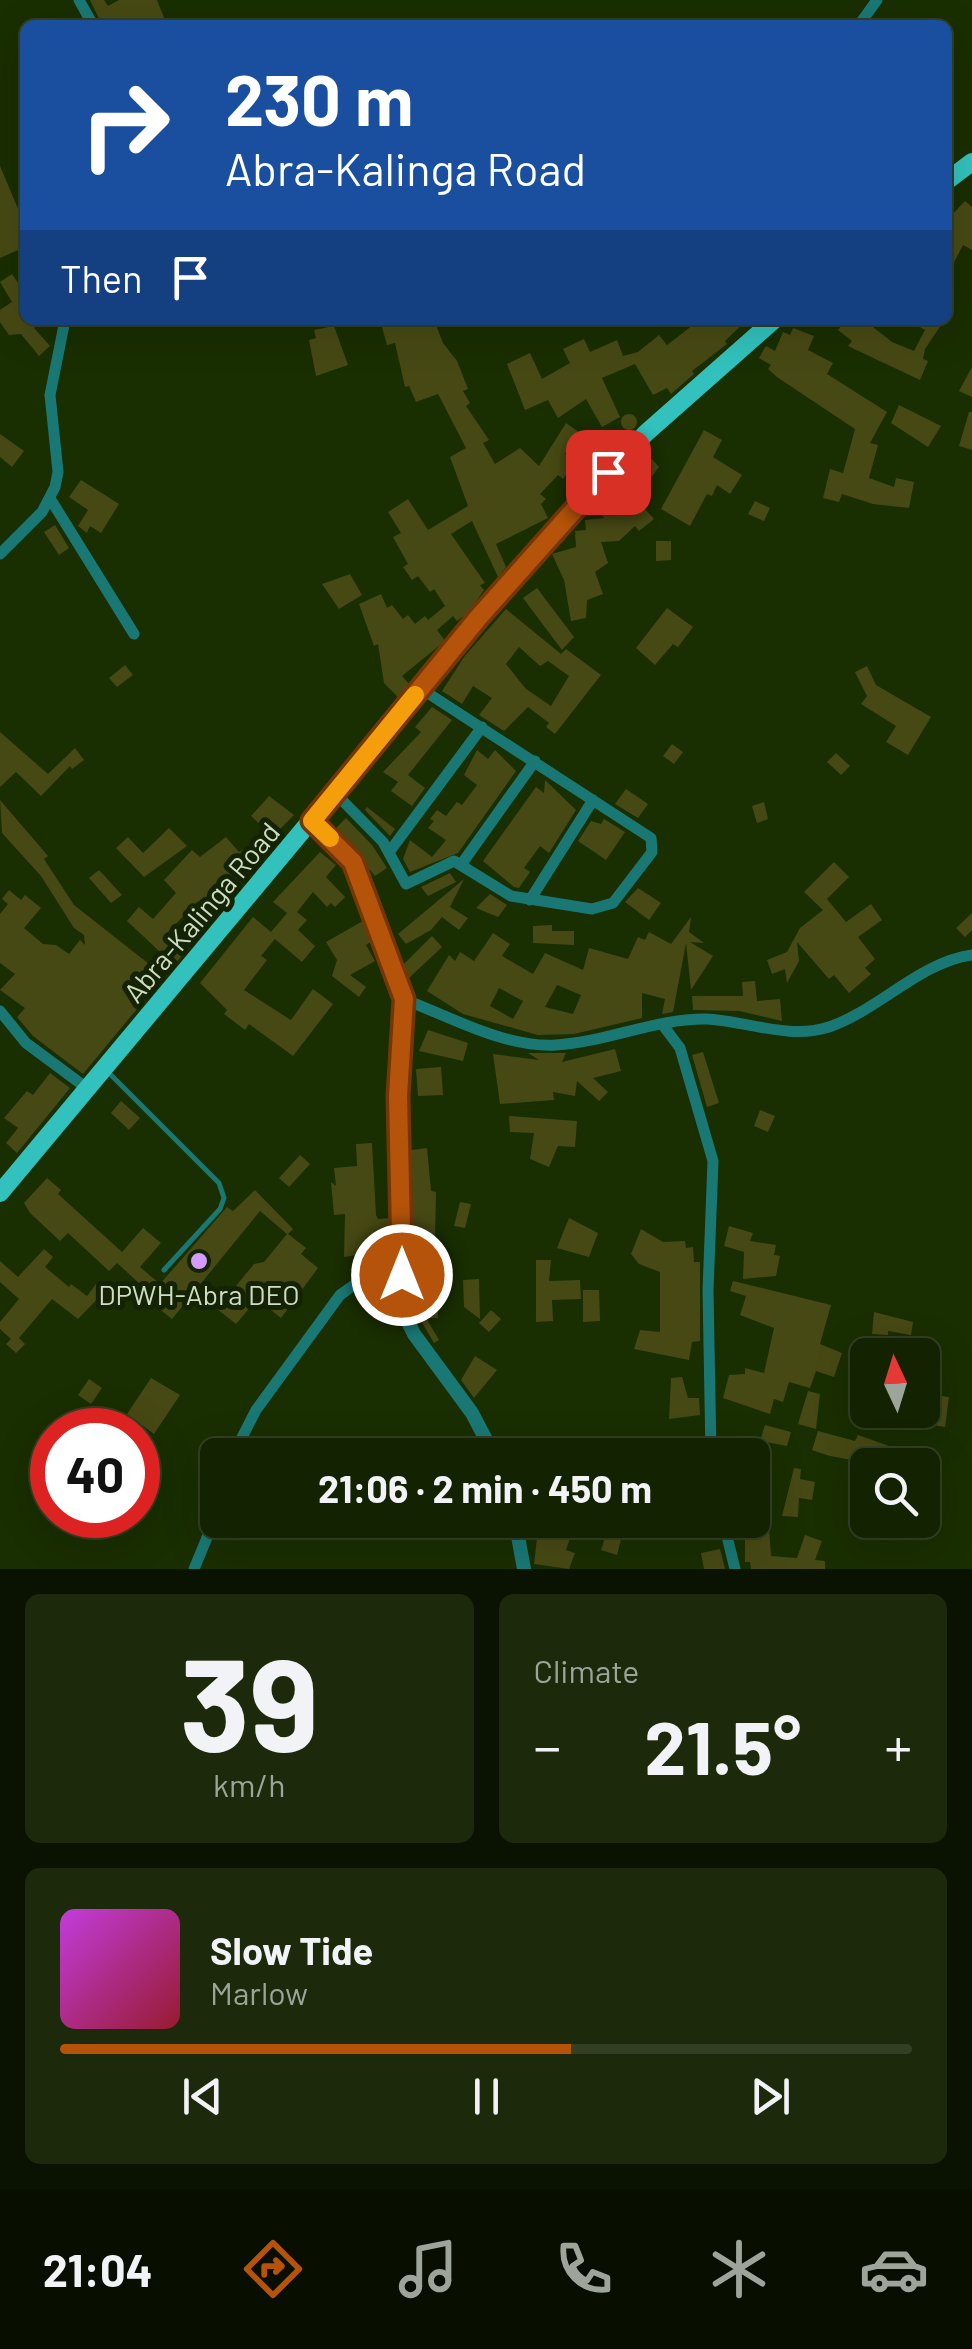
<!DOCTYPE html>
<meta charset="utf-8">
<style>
body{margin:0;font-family:Barlow,sans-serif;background:#1c2a0b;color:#f1f3f6;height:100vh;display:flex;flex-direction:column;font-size:38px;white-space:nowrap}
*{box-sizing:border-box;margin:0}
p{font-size:32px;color:#9da499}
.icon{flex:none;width:55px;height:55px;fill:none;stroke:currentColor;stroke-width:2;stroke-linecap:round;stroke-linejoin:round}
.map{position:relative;height:1569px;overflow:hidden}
.panel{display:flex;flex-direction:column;gap:25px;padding:25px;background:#0a1301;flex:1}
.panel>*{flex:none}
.hud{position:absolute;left:20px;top:20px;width:932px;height:305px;border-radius:15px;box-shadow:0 10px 40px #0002,0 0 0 2px #323f23;background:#1a4fa0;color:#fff;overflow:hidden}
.needle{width:65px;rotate:356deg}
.controls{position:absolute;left:850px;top:1338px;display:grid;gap:20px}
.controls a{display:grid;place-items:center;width:90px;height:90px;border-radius:15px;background:#132201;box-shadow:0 10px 40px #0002,0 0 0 2px #323f23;font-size:50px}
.speed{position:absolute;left:30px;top:1408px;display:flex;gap:20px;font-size:50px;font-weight:700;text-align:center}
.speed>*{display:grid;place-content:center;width:130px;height:130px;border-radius:50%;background:#132201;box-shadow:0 10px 40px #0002,0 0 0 2px #323f23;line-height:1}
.speed .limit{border:15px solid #d22;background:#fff;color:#111}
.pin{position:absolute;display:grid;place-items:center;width:85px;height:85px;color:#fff;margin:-42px;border-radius:20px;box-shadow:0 5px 15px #0006}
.me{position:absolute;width:110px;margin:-55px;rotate:0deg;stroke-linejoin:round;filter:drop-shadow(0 0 8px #0008)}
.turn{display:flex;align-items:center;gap:35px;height:210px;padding:0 40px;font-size:45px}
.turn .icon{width:130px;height:130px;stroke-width:2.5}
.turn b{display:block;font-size:70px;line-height:85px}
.then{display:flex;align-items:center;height:95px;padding:0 40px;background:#0003;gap:20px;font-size:38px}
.big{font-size:75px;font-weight:700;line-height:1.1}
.panel .card{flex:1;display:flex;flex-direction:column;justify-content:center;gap:15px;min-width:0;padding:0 35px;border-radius:15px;background:#1c2a0b}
.panel .dial{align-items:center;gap:0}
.dial b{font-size:130px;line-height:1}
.song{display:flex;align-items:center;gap:30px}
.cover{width:120px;height:120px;border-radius:15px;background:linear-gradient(135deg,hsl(290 70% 55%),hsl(350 70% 35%))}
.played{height:10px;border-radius:5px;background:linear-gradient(90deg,#b45309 60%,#323f23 60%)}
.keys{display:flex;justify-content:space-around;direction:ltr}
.heat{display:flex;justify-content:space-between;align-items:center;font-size:55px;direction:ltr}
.panel .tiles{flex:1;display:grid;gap:25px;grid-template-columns:1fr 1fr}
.card:last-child{grid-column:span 2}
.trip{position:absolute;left:200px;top:1438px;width:570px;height:100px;border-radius:15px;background:#132201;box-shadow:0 10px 40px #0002,0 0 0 2px #323f23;font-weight:700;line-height:100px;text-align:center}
.tabs{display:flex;height:160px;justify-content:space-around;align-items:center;background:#080e00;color:#9da499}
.tabs .icon{width:70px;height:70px}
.tabs .active{color:#b45309}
.tabs b{font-size:45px;color:#f1f3f6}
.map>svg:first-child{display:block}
</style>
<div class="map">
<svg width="972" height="1569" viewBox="0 0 972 1569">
<rect width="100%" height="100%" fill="#192e01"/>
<path fill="#474914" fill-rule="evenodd" d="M90,0H104L108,6L119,0H157L167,25H102Z
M0,166L25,225V247L0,258Z
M965,201L972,207V250L963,245L948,274V219Z
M12,274L25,293V320H45L34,328L50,346L39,356L21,334L9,335L0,322V310L12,302L0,282Z
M380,320H434L443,343L457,361L468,389L463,391L470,403L466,406L489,440L483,443L495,464L520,448L539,466L566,423L580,433L565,454L576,462L563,479L558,475L540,494L546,499L541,504L548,518L496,544L506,567L498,577L472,521L451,534L485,583L480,585L484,590L469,612L457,621L453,616L437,630L445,641L402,676L409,684L398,697L384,683L378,644L374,646L359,604L381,594L387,608L392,605L403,619L408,615L415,624L425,616L428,620L445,606L434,589L430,592L418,576L412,580L403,567L408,564L393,537L401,533L388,512L408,499L428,530L468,506L450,457L466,448L438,394L416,402L409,386L405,387L395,343L387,345Z
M689,320H747L725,341L727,344L692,371L694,374L671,394L667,388L653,395L635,364L602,378L620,417L602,427L586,399L558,418L548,400L525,410L507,364L530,353L542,379L570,363L563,349L584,339L590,352L617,340L623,356L638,352L659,335L667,345L693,325Z
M846,320H864L892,342L914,351L925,330L908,320H934L941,325L925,349L923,359L928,361L920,380L848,346L852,341L838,330Z
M334,326L348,365L316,376L309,340L316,338L314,330Z
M793,328L814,336L808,350L833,363L827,374L887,412L870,443L878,445L869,478L894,487L896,478L914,482L909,508L873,504L842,494L839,502L823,498L830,469L843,473L855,429L777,377L768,369L771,365L759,358L766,346L775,351L783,332L790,335Z
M972,367V397L959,391Z
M899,405L941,426L928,447L891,423Z
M969,412H972V450L959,446Z
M621 422a8 8 0 1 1 16 0a8 8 0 1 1-16 0Z
M704,430L722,440L713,457L742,475L730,494L717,485L712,496L707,494L690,526L661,509Z
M0,434L24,451L12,467L0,457Z
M649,456L659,467L635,498L654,519L639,531L635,526L619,541L601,542L608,563L595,572L603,594L587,600L586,618L571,621L564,580L552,554L576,547L575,531L586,530L585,520L604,518L594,507L629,481Z
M81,480L119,504L101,533L90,526L87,533L78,526L88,510L69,497Z
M755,501L770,508L764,521L748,514Z
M55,525L69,548L59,555L44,532Z
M656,541H671V560L656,561Z
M350,574L362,595L339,609L322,584Z
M537,588L574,637L562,650L523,598Z
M667,608L693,627L678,647L673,644L655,665L636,648Z
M506,609L561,654L566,649L601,675L555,734L546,727L549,723L528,707L504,731L479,715L492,698L473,686L462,704L442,691L464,657ZM519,647L540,666L548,661L569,676L551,706L526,689L506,664Z
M125,665L133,675L117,687L109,678Z
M867,666L876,685L931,717L908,755L886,742L896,726L861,704L867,696L855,672Z
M432,707L452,720L408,775L425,788L412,806L391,791L398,782L383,772L421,732L415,727Z
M0,732L48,774L75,748L84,760L72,769L70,766L41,796L16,772L0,787Z
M672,744L683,752L674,764L663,756Z
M477,750L488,759L495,750L516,771L458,853L410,872L403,859L410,840L432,857L446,840L428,828L434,821L430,819L437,810L446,816L457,802L462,805L477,785L464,775Z
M836,753L850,766L841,775L827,762Z
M545,780L576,810L549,853L540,846L524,868L530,872L519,888L514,887L483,861L536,787L544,793Z
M626,789L648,804L638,818L615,804Z
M269,796L294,815L279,830L274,825L268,832L251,816Z
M0,800L48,856L44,859L74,905L149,964L132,985L141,992L136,999L141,1004L83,1074L33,1036L17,1017L25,1008L0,990L15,974L0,963V914L8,904L2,899L9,890L21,900L25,895L41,908L24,928L43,944L56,945L69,954L80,940L85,945L84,935L74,928L41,876L2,833Z
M764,802L768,819L757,823L752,806Z
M367,807L395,829L390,836L365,810Z
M346,818L372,845L387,868L375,876L335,829Z
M604,819L625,832L606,860L578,841L591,821L601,824Z
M169,828L187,846L144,877L116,848L128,837L143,853Z
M226,837L239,852L247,846L261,860L214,916L198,901L166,934L186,951L174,965L127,921L139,907L153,919L176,893L164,880L192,850L200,857Z
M320,852L336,865L326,877L345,897L335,907L331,903L327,907L313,892L297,912L307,920L298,930L315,946L302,962L275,939L261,956L267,960L244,990L291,1020L313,989L333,1004L293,1056L249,1024L245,1030L224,1014L227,1010L200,983L253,917L271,932L287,913L273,902Z
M834,862L849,877L827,899L846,922L871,904L882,920L858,937L875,959L865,968L871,974L849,993L834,975L829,979L797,942L799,961L787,983L785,969L772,974L767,960L787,952L800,928L823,910L804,892Z
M99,870L122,895L111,903L89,878Z
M450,873L456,882L428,896L421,887Z
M464,879L450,907L468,918L459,930L442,917L431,930L406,944L398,934Z
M638,888L661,903L649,920L625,902Z
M490,894L507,905L498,917L476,908Z
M972,913V930L965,937L956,928Z
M691,917L689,932L704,943L690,942L713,956L691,990L686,943L673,1012L662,1014L665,999L642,993V1018L574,1034L538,1035L463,1014L427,991L449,955L455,961L460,952L474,961L493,933L510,944L502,956L533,974L545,953L583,970L589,948L628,959L638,937L645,940L649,932L671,944ZM557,985L581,995L573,1014L545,1007ZM499,988L523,1001L513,1019L490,1006Z
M363,921L371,942L366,945L375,961L350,975L366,987L359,997L332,976L337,960L326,942Z
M552,925V931H574V945L533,943V926Z
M432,936L442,947L409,978L402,966Z
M755,981L757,1001L780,999L782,1021L739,1011L693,1010L692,996H743L742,982Z
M428,1030L468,1043L463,1061L419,1051Z
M615,1049L621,1071L593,1078L608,1092L599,1101L577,1081L575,1096L553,1092L554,1100L500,1104L493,1054L539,1060L528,1053H566L562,1062Z
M703,1052L719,1103L707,1107L692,1055Z
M441,1067L443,1095L418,1096L416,1069Z
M50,1073L70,1088L17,1153L6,1143L18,1128L4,1118L27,1091L33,1095Z
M121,1101L140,1118L129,1130L111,1113Z
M760,1110L775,1116L768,1132L754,1126Z
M509,1116L577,1121L575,1147L558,1146L549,1167L530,1159L534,1133L510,1132Z
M372,1143L376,1215L378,1219L391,1218V1239L373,1242L375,1259L357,1264V1255L344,1257L345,1214L334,1215L331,1182L336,1186L334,1168L357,1166L356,1144Z
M427,1148L431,1191L436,1192L435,1241L412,1238L411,1150Z
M300,1155L310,1164L289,1187L279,1178Z
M47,1178L61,1190L58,1194L122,1252L143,1228L161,1243L140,1267L160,1284L227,1207L233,1211L255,1190L293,1229L288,1234L306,1248L301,1254L318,1268L281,1318L257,1299L236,1324L217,1309L254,1264L264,1262L287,1234L260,1211L172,1319L147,1299L151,1294L117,1263L109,1271L68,1233L60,1241L30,1213L24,1203Z
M460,1202L471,1204L465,1228L454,1226Z
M569,1218L598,1233L589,1257L557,1248Z
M729,1226L753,1233L750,1241L776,1245L774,1255L780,1256L776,1276L743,1279L744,1252L724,1246Z
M641,1229L663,1242L685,1241L686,1248L693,1247L694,1262H700V1341L692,1342L689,1360L634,1349L640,1330L660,1332V1272L639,1264L631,1254Z
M44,1249L53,1257L45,1267L69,1287L71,1284L87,1296L96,1284L105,1291L78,1319L52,1299L19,1338L25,1344L16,1353L6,1344L11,1339L0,1329V1322L19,1299L0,1282V1261L18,1277Z
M536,1260H551L549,1281L580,1280L581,1299L552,1300L553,1321L536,1322Z
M437,1279L438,1318H426L439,1340L434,1343L414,1309L413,1280Z
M479,1279L480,1319L464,1307L463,1280Z
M733,1281L831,1305L820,1344L842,1353L834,1377L816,1371L810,1388L789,1382L783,1402L774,1399L770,1414L723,1398L729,1375L745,1374V1368L764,1373L774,1328L740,1315L746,1296L730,1291Z
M583,1290H599L600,1321L583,1322Z
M491,1310L501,1319L489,1332L479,1323Z
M874,1312L913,1322L911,1335L888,1331V1335L872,1334Z
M475,1356L497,1370L474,1398L461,1380Z
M682,1377L688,1398H699L700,1415L669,1419L671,1378Z
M151,1378L180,1395L154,1434L127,1414Z
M89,1379L102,1388L91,1404L78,1395Z
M808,1391L820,1394L816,1429L798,1424Z
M922,1393L949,1397L945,1427L927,1424L928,1410L935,1407L922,1404Z
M765,1425L791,1432L787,1446L760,1441Z
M818,1431L855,1441L858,1435L889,1446L880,1464L858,1454L857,1461L830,1456L812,1450Z
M794,1468L801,1469L800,1479L815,1482L812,1500L799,1498L798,1517L782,1516Z
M862,1492L868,1493V1520H879L876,1538L854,1535Z
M539,1520H576L566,1550L575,1553L569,1569L534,1564Z
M611,1520H626L617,1555L601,1550Z
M676,1520H695L696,1530L677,1533Z
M745,1527H769L771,1556L797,1558L805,1535L822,1541L815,1560L825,1561V1569H751L750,1562H745Z
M720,1549L725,1569H704L701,1553Z"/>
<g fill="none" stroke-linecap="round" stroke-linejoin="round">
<path stroke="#1a7874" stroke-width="5" d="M107,1071L219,1183L224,1198L220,1209L164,1270"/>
<path stroke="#1a7874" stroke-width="11" d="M79,0L93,25
M859,25L877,0
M51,500L134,634
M0,554L42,512L55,487L58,472L50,395L65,320
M336,794L383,842L406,884L454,861L511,896L592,909L613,903L652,852L651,838L420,688
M390,851L482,727
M463,862L535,761
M530,900L593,800
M403,999C451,1017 505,1048 556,1045C607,1042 656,1018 707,1019C747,1021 789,1040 829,1027C879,1010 920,962 972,955
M0,1011L26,1043L88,1089
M662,1024L680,1048L713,1161L708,1290L711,1455
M233,1455L256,1410L340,1295L403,1250
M723,1520L735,1569
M194,1569L218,1511"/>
<path stroke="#1a7874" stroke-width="14" d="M312,821L353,862L403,999L399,1096L403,1312L414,1334L472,1413L494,1455
M515,1520L524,1569"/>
<path stroke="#32c1bc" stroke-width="18" d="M948,180L972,162
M0,1193L555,528L646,433L774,320"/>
</g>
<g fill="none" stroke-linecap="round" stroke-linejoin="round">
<g stroke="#753606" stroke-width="25">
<path id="route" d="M402,1275L398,1096L404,999L353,862L312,821L478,618L608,472"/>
</g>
<use href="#route" stroke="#b45309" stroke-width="18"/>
<path stroke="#f59e0b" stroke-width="18" d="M330,838L312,821L415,695"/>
</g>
<circle fill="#d59bfa" stroke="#132303" stroke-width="4" cx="199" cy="1261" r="10"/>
<g text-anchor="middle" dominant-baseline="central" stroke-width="10" stroke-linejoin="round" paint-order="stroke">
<g font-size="28" fill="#cfddc5" stroke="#132303">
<text transform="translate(201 912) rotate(-50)">Abra-Kalinga Road</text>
</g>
<g font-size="28" fill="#cfddc5" stroke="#132303">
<text x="199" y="1294">DPWH-Abra DEO</text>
</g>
</g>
</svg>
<div class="controls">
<a><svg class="needle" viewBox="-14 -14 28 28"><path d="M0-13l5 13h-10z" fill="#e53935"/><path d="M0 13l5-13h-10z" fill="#9da499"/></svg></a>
<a><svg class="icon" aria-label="search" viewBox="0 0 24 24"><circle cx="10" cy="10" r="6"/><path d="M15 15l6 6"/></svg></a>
</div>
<div class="speed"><div class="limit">40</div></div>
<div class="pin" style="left:608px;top:472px;background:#d93025"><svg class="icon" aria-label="arrive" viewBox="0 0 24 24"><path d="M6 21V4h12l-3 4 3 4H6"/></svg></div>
<svg class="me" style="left:402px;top:1275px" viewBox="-20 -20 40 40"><circle r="17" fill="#b45309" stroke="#fff" stroke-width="3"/><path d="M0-11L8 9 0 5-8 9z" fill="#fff"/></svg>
<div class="trip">21:06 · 2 min · 450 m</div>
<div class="hud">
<div class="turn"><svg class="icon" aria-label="right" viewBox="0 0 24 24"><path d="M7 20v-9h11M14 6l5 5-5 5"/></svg><div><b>230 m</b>Abra-Kalinga Road</div></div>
<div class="then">Then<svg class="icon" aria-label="arrive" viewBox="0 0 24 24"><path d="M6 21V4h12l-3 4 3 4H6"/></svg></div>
</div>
</div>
<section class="panel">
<div class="tiles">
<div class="card dial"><b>39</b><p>km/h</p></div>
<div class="card"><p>Climate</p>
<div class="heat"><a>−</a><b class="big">21.5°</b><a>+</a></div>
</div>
<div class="card">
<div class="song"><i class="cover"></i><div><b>Slow Tide</b><p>Marlow</p></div></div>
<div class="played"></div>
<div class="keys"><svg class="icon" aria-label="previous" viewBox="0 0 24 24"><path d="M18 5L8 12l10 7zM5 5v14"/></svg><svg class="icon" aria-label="pause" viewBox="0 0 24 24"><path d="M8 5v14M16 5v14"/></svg><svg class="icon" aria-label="next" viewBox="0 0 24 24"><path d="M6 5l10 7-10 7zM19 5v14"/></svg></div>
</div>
</div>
</section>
<nav class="tabs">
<b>21:04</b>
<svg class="icon active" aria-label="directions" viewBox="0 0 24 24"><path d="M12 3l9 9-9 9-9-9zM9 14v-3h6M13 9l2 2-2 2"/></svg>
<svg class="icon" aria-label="music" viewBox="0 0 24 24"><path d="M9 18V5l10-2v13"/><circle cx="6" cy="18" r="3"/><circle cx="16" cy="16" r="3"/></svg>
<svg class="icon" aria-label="phone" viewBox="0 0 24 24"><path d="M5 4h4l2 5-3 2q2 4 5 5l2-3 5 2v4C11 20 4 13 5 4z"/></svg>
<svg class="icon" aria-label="climate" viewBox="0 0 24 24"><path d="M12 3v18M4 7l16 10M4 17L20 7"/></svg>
<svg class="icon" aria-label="car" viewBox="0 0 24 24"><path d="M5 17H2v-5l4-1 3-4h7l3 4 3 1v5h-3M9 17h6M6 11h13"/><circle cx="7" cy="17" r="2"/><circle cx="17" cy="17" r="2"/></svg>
</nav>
